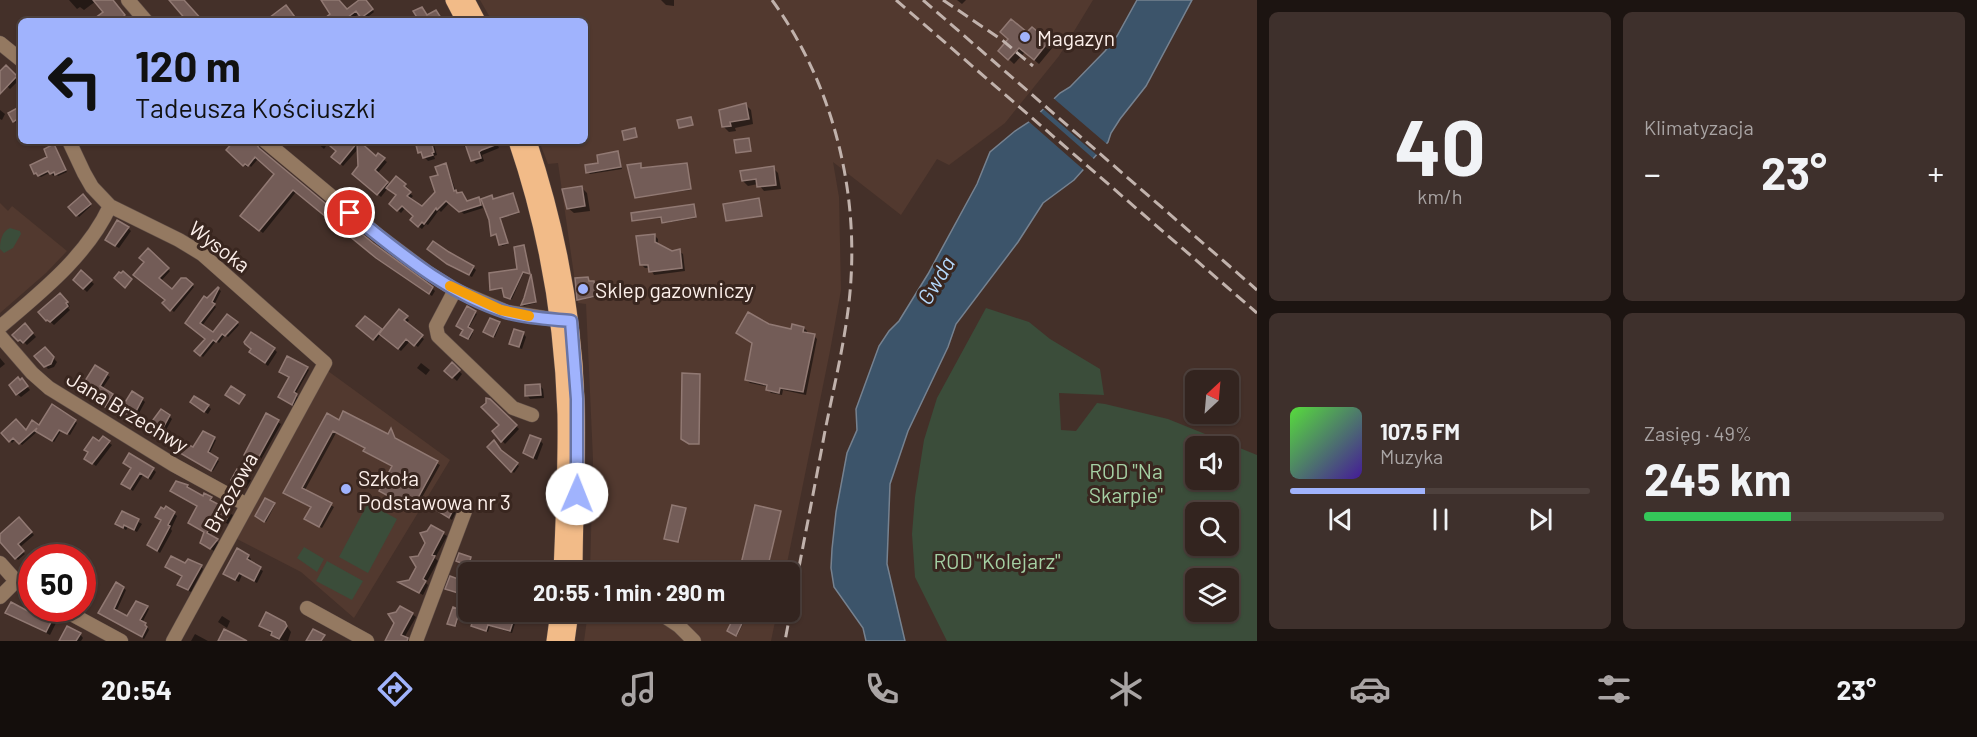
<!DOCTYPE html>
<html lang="pl">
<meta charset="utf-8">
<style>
body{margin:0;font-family:Barlow,sans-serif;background:#3e302c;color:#f1f3f6;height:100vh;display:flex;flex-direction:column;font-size:22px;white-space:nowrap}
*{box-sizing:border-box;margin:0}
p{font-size:20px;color:#a9a4a4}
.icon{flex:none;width:33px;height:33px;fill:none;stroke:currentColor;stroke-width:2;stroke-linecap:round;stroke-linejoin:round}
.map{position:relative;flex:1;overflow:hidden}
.side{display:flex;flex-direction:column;gap:12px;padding:12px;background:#1c1411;width:720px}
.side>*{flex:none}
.guide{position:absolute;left:18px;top:18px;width:570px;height:126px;border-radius:9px;box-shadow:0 2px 4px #0004,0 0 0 2px #4e413d;background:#a0b3fd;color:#111;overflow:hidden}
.needle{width:39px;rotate:26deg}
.buttons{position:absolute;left:1185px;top:370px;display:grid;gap:12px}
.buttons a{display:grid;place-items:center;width:54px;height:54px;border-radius:9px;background:#33241f;box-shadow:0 2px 4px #0004,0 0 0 2px #4e413d;font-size:30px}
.speed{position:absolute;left:18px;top:544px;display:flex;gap:12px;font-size:30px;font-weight:700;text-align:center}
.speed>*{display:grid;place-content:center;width:78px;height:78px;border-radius:50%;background:#33241f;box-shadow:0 2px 4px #0004,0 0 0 2px #4e413d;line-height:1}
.speed .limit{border:9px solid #d22;background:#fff;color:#111}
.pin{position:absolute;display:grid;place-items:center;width:51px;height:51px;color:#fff;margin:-26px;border:3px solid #fff;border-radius:50%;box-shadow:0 2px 6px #0007}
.me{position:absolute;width:66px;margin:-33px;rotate:1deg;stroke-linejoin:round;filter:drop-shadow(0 0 4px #0008)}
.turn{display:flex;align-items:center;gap:21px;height:126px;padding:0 18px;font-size:27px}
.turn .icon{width:78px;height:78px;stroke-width:2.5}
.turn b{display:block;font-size:42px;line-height:51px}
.big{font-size:45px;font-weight:700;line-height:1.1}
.side .card{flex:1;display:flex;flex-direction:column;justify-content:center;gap:9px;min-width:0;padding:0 21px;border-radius:9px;background:#3e302c}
.side .dial{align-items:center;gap:0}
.dial b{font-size:78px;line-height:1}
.song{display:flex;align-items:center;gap:18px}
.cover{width:72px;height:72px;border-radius:9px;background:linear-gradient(135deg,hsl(110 70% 55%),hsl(260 70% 35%))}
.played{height:6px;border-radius:3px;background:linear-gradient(90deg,#a0b3fd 45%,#4e413d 45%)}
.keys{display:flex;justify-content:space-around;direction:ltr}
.heat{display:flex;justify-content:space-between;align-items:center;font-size:33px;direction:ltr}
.charge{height:9px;border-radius:4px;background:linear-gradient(90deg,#34c759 49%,#4e413d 0)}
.side .tiles{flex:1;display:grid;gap:12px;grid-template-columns:repeat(2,1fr)}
.trip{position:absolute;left:458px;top:562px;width:342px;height:60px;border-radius:9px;background:#33241f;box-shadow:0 2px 4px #0004,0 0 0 2px #4e413d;font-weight:700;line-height:60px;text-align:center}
.dock{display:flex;height:96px;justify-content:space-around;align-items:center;background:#140e0c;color:#a9a4a4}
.dock .icon{width:42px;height:42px}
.dock .on{color:#a0b3fd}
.dock b{font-size:27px;color:#f1f3f6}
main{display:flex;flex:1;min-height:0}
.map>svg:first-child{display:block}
</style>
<main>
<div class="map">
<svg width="1257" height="641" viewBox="0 0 1257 641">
<rect width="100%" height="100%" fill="#443029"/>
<path fill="#52392f" d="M480,0H1093L1059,56L1005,123L949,165L937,159L901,215L833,162L839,197L841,290L830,351L785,573H590L593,459L586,304L578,303L558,163L548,164L539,141H585V21H492Z
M0,203L8,211L12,206L67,251L46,273L0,313Z
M328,371L450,460L354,618L301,572L233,537Z
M588,612H777L771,641H584Z"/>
<path fill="#3b4d3a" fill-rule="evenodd" d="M10,228L20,231L21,234L13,248L4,253L0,249C0,241 2,231 10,228Z
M986,308L1029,322L1050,339L1100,369L1104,395L1059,393L1061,430L1076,431L1097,403L1105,404L1168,419L1257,455V641H947L915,577L912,534L915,497L924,440L937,398ZM1196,447H1228V480H1196ZM1196,513H1228V546H1196ZM1196,579H1228V612H1196Z
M368,503L397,519L368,573L339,557Z
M304,547L324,559L317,572L297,558Z
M327,561L363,581L352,600L316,581Z"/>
<path fill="#3c546a" stroke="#768290" stroke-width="1.5" d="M1137,0H1192L1146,86L1120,119L1111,133L1108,142L1074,180L1043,203L1018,242L956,324L948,347L908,431L890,484L887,564L905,641H866L863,628L834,587L831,568L832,549L836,512L847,453L857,430L856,409L879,346L889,331L899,321L928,274L977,184L990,152L1015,131L1032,120L1060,93L1070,87L1105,51L1117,36Z"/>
<path fill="#443029" d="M1052,97L1108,145L1098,156L1041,107Z
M1038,110L1095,160L1085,171L1027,120Z"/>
<path fill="#0007" d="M69,0H113L129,21H93L105,12L96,1L84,10L80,7L77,9Z
M323,0H339L348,11L361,0H365L374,12L365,19L360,13L349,21H324L332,15Z
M661,0H674V6L666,5Z
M957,0H966L962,4Z
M1032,29L1053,47L1039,64L1025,52L1014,64L1000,51L1027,34Z
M6,67L19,80L10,89L0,79V73Z
M745,104L751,110L753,124L735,128L736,131L729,132L724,127L729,107Z
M21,108V122L17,124L14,121Z
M0,110L5,114L2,120L0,119Z
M236,141H250L372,244L432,288L435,291L432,296L381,261L296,192L263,233L245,219L276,174L258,159L251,167L249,165L247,167L237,159Z
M315,141H354L376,158L378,155L387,162L377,174L390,186L396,178L408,188L406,190L413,196L410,199L422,208L437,192L440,176L446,165L448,168L456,192L468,202L478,199L483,208L464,214L450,202L441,212L439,210L428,225L426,224L422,229L414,223L415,216L406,207L401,213L391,204L398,196L388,188L381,197L357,177L360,167L359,148L343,166L333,157L338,152L328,143L324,149Z
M461,141H496L499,148L482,155L484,161L476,164Z
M430,142L434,145L437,155L434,156L435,159L428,161L420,152Z
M54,146L67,172L58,176L56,174L53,176L51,172L41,177L37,175L32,166L49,158Z
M618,153L622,169L590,174L588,172Z
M686,164L691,190L636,197L640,165L642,169Z
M773,168L778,173L781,189L764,191L758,184L748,186L743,181Z
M582,188L587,193L590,211L574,213L568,208Z
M513,194L519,213L500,219L508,244L502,246L497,235H492L493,198V200Z
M83,196L91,206L79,217L70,207Z
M759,200L762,217L727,220Z
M694,207L696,218L665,223L663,218L633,220Z
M128,228L131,231L119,248L110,243Z
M654,235L658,239V245L672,252L679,251L683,254L685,271L654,275L650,268H645L642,265Z
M524,246L530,274L524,272L512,299L507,298L504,289L491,290L519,270Z
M148,250L170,271L161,281L172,292L192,285L194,287L174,312L164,303L167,300L146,262Z
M431,252L473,267L476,270L472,277L452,267Z
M81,272L94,284L87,292L75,280Z
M532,277L536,303L524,306L523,305Z
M588,278L589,283L595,284L596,297L580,300L579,299Z
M218,289L221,291L214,305L216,307L202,326L213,334L237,323L239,325L228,337L225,335L219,343L216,341L203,357L196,351L206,339L189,325Z
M60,295L70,306L68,308L70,310L54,325L40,312Z
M468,308L477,314L468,329L473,333L470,339L463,336Z
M399,311L409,320L406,324L424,339L418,347L410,341L401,351L381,334L376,341L360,328L365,318L382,332Z
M499,324L500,325L495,337L487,333Z
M25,325L36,337L27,345L24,342L22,344L14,335Z
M768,326L792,331L804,328L807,331V334L814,336L817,339L806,395L783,390L782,395L771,393L768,390L769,387L750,383L746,380L754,344L737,333Z
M523,333L526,337L522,349L514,346L510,343Z
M45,349L57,362L54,367L48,369L37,356Z
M252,349H274L277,352L268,366L250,352Z
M0,358L5,364L0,368Z
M421,363L430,370L426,375L417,368Z
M452,364L462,374L457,381L446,371Z
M96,367L110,377L102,389L115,398L108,409L75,389L86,383Z
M307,368L309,370L295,395L299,398L294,406L282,399L280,397Z
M699,375V444H692L684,440Z
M25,384L30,390L21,397L17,394Z
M540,386L543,389L544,398L530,399L527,395Z
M142,399L145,402L133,424L122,417Z
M490,400L519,429L505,444L497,435L501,425Z
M195,406H208L211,409L208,414Z
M267,415L281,424L259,463L248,457Z
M169,416L172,419L160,441L149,434Z
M75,421L77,423L70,435L61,431L54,442L38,431L22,445L16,439L12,443L3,433L27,432L39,427Z
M339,422L388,436L393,433L396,440L440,465L415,510L383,493L393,467L368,454L366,449L336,433L305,490L334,507L322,528L309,521L312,508L285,493Z
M203,433L216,440L209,455L219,461L213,471L183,455L194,449Z
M103,438L112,445L96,466L89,461Z
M540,440L543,444L537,460L528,456L524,453Z
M489,447L502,453L519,466L514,473Z
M133,468L153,469L156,472L151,480L143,475L133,491L126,486Z
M247,477L251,480L246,488L233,480Z
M187,486L204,498L205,495L211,499L214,502L213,503L233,515L228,524L218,519L209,536L221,544L214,551L202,543L206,532L190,523L198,506L175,493Z
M274,504L275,505L266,522L258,517Z
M454,507L457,510L452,520L437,510Z
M686,509L679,542L667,539Z
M780,512L768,571L744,565L742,564Z
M123,513L142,524L137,532L128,527L126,530L117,523Z
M174,513L177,516L171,529L172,531L160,553L149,545L162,521L160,520Z
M19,519L34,535L19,548L25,554L18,560L0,539V536Z
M432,527L447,536L435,558L438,561L426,583L428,585L423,595L401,583L410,582L418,567L419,557L427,543Z
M73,552L75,554L78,558H67Z
M248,556L251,559L249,562L263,571L257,583L242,575L239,582L228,577Z
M470,558L472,561L468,573V596L449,591L447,589L459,581Z
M82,563L94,576L82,588Z
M186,565L201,566L203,569L191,592L182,587L183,577L167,567Z
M123,588L126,590L116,612L128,618L147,607L149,609L142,623L147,626L149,630L144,639L100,613Z
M460,611L461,612L456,626L450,625Z
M477,612H516L518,614L512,633L490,626L488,632L473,626Z
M7,613L38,618L40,613L56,623L50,635Z
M412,614L416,617L404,638L387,641Z
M222,616L230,621L227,628L218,622Z
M743,621L744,622L737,636L730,632Z
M285,624L291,632L288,641L278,640L261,625Z
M80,634L83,638L81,641H62Z
M195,634L208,641H191Z"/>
<path fill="#735c57" stroke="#917973" stroke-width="1.5" d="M93,0H113L125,15L119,21H91L103,12Z
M169,0H184L203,21H187Z
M321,0H339L347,9L359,0H366L373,9L361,18L356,11L343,21L335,19L321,21L330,14Z
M286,5L295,17L289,21H265Z
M422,7L427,15L436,10L443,21H415L418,19L413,11Z
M1011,19L1027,32L1032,27L1049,41L1034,60L1019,48L1008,60L998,51L1008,39L1000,32Z
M6,65L17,76L0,94V71Z
M746,103L749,119L730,122L731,126L722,127L719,110Z
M21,106V117L13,122L8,113Z
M691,117L693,125L679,128L677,120Z
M635,128L637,137L624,140L622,131Z
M749,138L751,151L736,153L734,140Z
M234,141H254L259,148L373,243L433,287L429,294L376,258L293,190L259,231L240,216L274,174L255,157L248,166L245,164L243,166L226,150Z
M324,141H359L376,156L378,153L385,158L375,170L388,182L377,195L352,174L358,166L357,143L340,164L331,157L336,151Z
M431,141L434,152L432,153L433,155L423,158L421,152L418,153L416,145Z
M464,141H503V142L482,150L479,152L481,158L471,161Z
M54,144L66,170L55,175L54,172L50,174L48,171L38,176L36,173L34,174L30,165L47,157L44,149Z
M618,151L621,167L586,173L585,165L598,163L597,155Z
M446,163L454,191L456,190L457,193L462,192L467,201L479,197L481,205L459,212L446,201L437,210L436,208L424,224L422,222L418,227L410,220L413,216L402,206L397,211L389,204L396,195L386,188L396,176L406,184L404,186L411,192L407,196L422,206L435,192L430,177L438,175L435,167Z
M641,163V168L687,163L691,189L635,198L627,165Z
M774,166L776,185L757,187L756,179L742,181L740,171Z
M582,186L585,206L567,209L562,189Z
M513,193L519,212L500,218L508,243L499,245L496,234L491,236L489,220L481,199L492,195L493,199Z
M83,194L91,204L76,216L68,207Z
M759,198L762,216L726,221L723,204Z
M694,204L696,217L662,223L661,217L632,221L631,213Z
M117,220L129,227L115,246L105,240Z
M655,234V242L672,251L680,249L682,268L649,272L648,265H640L636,236Z
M433,241L449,252L474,266L469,275L447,264L427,249Z
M524,245L530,274L523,272L510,299L504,297L502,288L490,290L489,273L517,269L514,247Z
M148,248L169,268L159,278L172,289L181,278H186L193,284L170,311L162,303L165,300L133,275L144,262L139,258Z
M81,270L92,280L83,289L73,280Z
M123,271L132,279L125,288L114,278L119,272L121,273Z
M531,274L536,302L521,305L524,298Z
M588,277L589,281H594L596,296L577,300L575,278Z
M218,287L219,288L212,302L215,304L200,323L213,332L227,314L238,322L225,336L222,334L216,342L213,340L200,356L194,351L205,339L185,323L204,296L207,298Z
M60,293L68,302L66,303L68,306L50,322L47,320L46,321L38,312Z
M467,306L476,311L468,327L473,330L468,339L460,335L463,330L456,326Z
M399,309L408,316L404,320L423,335L414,346L406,339L398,349L379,334Z
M748,312L769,324L791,329L792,324L804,327L803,332L815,334L803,392L780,388L779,393L766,390L767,385L745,380L752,343L736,333Z
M365,316L382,329L373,340L356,326Z
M490,318L500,322L493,337L483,332Z
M25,323L33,333L23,343L20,340L18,341L12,335Z
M514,329L524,332L519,347L509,344Z
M251,332L275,348L265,363L249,352L251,349L245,344L244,342Z
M45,347L54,357L51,364L44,367L34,356Z
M287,356L308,367L294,392L297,394L292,405L278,397L289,377L279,372Z
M452,362L460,370L452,378L444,371Z
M95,365L108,373L100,386L113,394L105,407L71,386L77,376L85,381Z
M682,373L700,374L699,444H689L681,439Z
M18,377L20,380L22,378L28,386L16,395L9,385Z
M540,384L541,395L525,396V385Z
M231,386L245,395L239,404L225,395Z
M132,391L143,398L130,423L117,415Z
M194,396L209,405L204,412L190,402Z
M486,398L490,399L517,425L501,442L492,431L499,425L481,407L486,403Z
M52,404L76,420L67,434L59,430L52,441L35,431L37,428L19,444L13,438L9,442L1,433L16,419L26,430L32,420L39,425Z
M161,409L170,415L157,439L144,432Z
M343,411L388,434L391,428L395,438L438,461L412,509L379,491L392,466L363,451L365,448L333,431L302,488L332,503L319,527L304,519L311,507L283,493L327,413L339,420Z
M266,413L279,420L256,462L244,455Z
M203,431L215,437L208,452L218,458L211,471L180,453L185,443L193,447Z
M530,435L541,439L533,458L523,453Z
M103,436L110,441L92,464L84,459L88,452L84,450L93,437L99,441Z
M494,440L501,450L518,463L511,472L487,447Z
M129,453L154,468L148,478L140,473L130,489L121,484L131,468L123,463Z
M237,469L248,476L243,486L231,480Z
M176,481L188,485L187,487L203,496L204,493L212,497L210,500L231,511L225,522L215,517L207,533L218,539L210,549L200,543L204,532L188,523L197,506L170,491Z
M265,498L275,503L264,522L255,516Z
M441,499L455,506L449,518L436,510Z
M672,505L686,508L678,542L664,539Z
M755,505L781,511L767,570L741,564Z
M166,506L175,512L168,525L170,526L157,551L147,545L161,520L155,517L161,507L164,509Z
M122,511L139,519L134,530L124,525L123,528L115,524Z
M19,517L32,532L18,544L24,551L15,559L0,542V534Z
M431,525L444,532L432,555L435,556L423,579L426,581L419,593L398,582L409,580L416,567L410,557L418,556L425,543L420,533L427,531Z
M237,548L249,555L247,559L261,567L254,581L239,573L235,580L223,574Z
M459,553L471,557L468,568V596L445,589L450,576L458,579L461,563L456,561Z
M171,556L185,563L188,559L202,565L188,590L177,585L182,576L165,567Z
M116,582L124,587L114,609L127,616L136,601L148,606L140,620L146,623L145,625L147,627L142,637L98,613Z
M11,602L37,616L40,611L53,618L46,632L5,613Z
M400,606L413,613L401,635L408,638L407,641H385L394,623L388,614L396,612Z
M453,607L460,610L455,626L447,624Z
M266,612L285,622L287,626L279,639L271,635L272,632L259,626Z
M476,612H516L510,631L488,625L486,631L471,626Z
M735,615L744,619L736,636L727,631Z
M67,626L81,633L76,641H59Z
M224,629L234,634L247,641H218Z
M313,629L325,635L321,641H306Z"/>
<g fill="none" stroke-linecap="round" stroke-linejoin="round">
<g stroke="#614f48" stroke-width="15">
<path id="minor" d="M128,0L146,21
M0,43L21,60
M69,141L84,173L92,187L110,206L179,240L202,254L325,363L173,641
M265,141L379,236L427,272L455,290L507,312L557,320
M455,290L436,326L438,336L513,408L532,415
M0,327C41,292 87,256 110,206
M0,336L32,373L49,388L174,465L247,505
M0,563L16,581L32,591
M567,567L594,573
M0,597L16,581
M307,608L367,641
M62,609L121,641
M658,612L679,626L694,641
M416,641L465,511"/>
</g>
<g stroke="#614f48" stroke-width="16">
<path id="major" d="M453,0L464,21
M467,0L478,21
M516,141C546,229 562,321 565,414C566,467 563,520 561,573
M529,141C557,225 574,312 577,400C579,458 575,515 575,573
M554,641L558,612
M567,641L571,612"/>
</g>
<use href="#minor" stroke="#947961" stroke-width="14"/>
<use href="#major" stroke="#f2bb88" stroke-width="15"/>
<path stroke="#c1b2ac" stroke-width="3" stroke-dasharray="12 6" stroke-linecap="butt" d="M772,0C830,80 857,181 851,279C848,330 835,381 825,431C812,501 798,571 785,641
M896,0L1257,313
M923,0L1257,290
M943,0L1002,40L1033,66"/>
</g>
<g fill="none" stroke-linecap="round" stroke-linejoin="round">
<g stroke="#6874a4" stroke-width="15">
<path id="route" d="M350,213C398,251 446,293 506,312C526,318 550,319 571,321L577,399V494"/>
</g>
<use href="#route" stroke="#a0b3fd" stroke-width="10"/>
<path stroke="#f59e0b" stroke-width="10" d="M450,286L501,310L529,316"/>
</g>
<g fill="#a0b3fd" stroke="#39261f" stroke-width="2">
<circle cx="1025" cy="37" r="6"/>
<circle cx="583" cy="289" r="6"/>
<circle cx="346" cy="489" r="6"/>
</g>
<g text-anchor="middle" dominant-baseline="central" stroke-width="6" stroke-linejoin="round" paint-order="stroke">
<g font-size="21" fill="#fcefea" stroke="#39261f" text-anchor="start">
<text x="1037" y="37">Magazyn</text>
<text x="595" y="289">Sklep gazowniczy</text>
<text x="358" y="477">Szkoła<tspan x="358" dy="24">Podstawowa nr 3</tspan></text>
</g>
<g font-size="21" fill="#fcefea" stroke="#39261f">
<text transform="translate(220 246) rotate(37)">Wysoka</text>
<text transform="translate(128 411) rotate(31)">Jana Brzechwy</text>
<text transform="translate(230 492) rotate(-61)">Brzozowa</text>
</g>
<g font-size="21" fill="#a5d1a4" stroke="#39261f">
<text x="1126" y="470">ROD "Na<tspan x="1126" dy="24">Skarpie"</tspan></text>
<text x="997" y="560">ROD "Kolejarz"</text>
</g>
<g font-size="22" font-style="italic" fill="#b4d8fb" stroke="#39261f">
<text transform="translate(935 280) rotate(-59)">Gwda</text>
</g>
</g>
</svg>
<div class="buttons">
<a><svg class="needle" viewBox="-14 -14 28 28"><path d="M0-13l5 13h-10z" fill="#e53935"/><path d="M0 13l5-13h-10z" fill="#a9a4a4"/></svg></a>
<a><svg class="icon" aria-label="sound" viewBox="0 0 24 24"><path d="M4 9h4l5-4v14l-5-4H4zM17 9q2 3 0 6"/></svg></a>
<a><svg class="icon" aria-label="search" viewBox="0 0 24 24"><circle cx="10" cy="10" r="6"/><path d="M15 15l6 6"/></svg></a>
<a><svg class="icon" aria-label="layers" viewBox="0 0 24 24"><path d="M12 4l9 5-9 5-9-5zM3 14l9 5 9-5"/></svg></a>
</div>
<div class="speed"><div class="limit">50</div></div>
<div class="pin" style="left:350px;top:213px;background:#d93025"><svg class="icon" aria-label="arrive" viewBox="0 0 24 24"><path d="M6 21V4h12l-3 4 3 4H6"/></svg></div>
<svg class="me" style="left:577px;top:494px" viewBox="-20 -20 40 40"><circle r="19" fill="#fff"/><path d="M0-13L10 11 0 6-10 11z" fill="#a0b3fd"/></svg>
<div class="trip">20:55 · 1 min · 290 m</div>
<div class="guide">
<div class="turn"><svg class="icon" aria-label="left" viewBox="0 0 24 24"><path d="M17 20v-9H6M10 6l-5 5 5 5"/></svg><div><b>120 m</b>Tadeusza Kościuszki</div></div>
</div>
</div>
<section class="side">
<div class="tiles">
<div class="card dial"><b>40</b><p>km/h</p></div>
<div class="card"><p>Klimatyzacja</p>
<div class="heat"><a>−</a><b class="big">23°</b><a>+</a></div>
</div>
<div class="card">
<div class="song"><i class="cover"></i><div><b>107.5 FM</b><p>Muzyka</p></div></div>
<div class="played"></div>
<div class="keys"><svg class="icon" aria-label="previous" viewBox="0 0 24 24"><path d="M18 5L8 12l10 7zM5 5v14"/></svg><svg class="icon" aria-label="pause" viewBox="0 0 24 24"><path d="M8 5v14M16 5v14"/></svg><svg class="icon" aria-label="next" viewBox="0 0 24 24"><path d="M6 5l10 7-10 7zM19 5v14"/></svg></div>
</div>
<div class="card"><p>Zasięg · 49%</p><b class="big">245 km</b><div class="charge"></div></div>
</div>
</section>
</main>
<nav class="dock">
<b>20:54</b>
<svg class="icon on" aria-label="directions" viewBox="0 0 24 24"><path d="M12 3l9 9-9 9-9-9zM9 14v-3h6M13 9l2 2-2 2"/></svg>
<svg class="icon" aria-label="music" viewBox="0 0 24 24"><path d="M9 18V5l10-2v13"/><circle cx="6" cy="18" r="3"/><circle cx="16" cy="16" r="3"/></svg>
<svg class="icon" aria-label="phone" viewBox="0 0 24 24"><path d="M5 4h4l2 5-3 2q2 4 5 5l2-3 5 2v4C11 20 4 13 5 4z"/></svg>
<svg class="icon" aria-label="climate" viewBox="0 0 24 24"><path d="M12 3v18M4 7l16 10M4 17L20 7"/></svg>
<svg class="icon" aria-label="car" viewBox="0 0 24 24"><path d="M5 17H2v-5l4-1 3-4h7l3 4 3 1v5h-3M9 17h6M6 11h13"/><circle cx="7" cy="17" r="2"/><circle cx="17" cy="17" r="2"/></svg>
<svg class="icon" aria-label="filters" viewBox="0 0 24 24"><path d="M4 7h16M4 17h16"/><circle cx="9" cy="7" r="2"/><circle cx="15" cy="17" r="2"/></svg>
<b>23°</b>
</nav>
